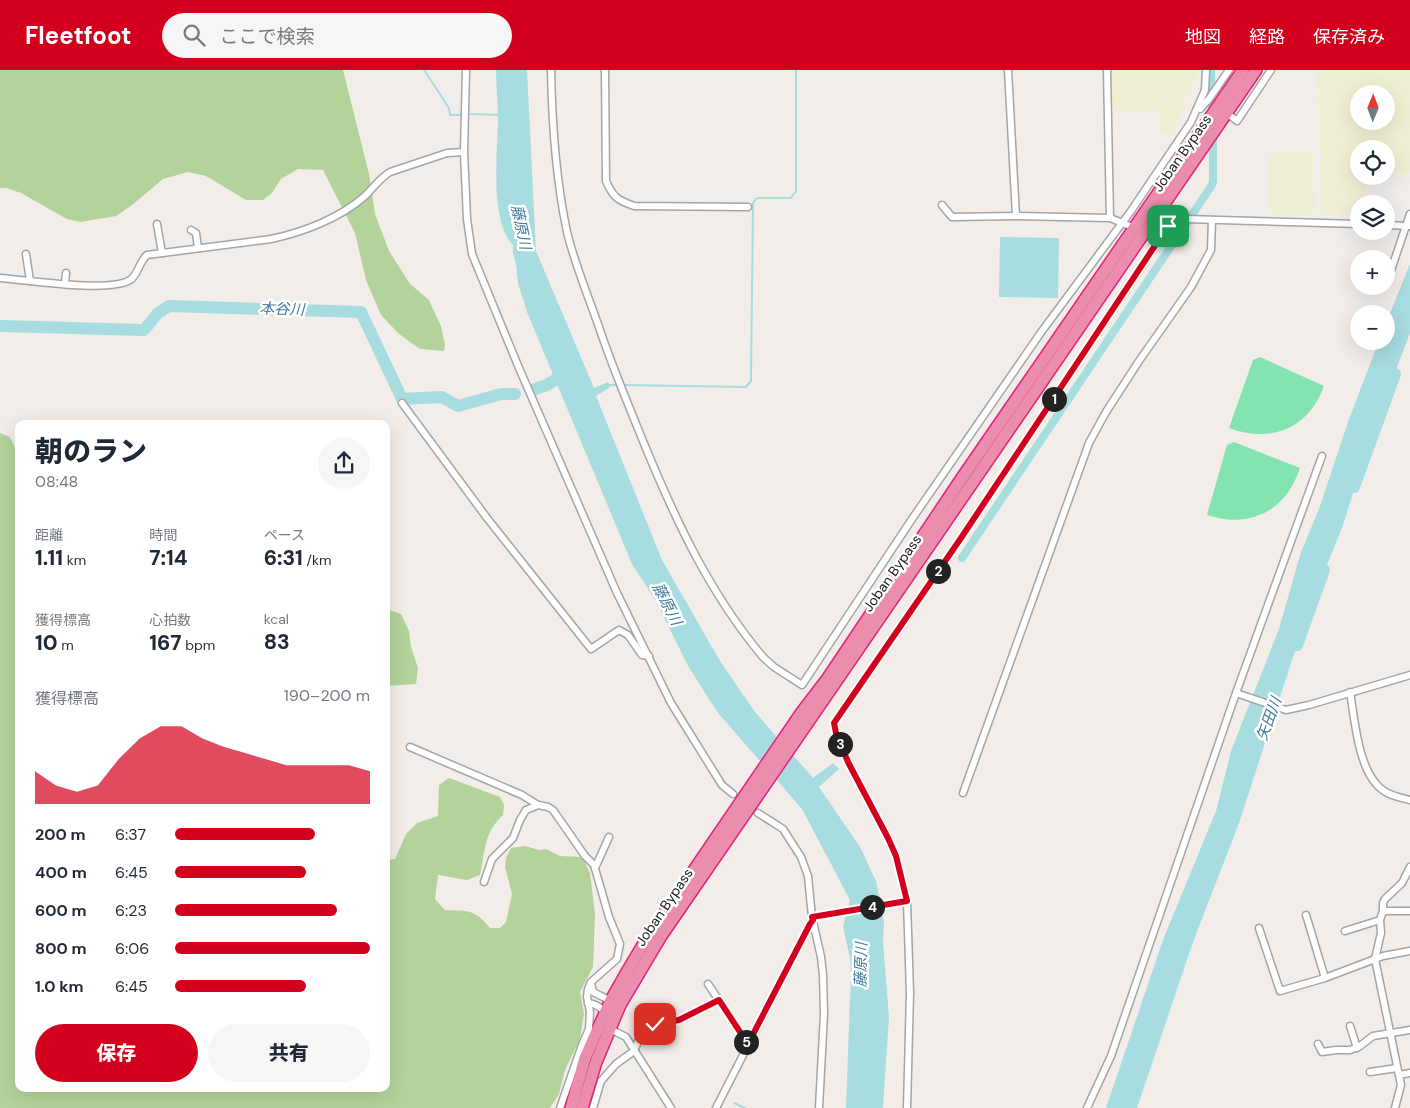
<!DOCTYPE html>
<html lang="ja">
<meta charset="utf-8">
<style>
body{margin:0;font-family:"DM Sans","Noto Sans JP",sans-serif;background:#f6f6f7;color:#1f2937;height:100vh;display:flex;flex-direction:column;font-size:19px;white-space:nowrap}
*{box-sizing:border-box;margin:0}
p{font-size:16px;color:#747a83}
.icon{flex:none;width:28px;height:28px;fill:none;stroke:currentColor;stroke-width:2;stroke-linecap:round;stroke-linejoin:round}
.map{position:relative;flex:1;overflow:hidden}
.sheet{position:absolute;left:15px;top:350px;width:375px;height:672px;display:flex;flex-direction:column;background:#fff;border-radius:10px;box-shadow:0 5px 20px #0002}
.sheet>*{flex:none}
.needle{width:32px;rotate:1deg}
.controls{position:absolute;left:1350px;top:15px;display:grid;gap:10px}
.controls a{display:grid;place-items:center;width:45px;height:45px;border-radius:50%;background:#fff;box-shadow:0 5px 20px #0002;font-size:25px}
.pin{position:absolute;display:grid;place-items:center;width:42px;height:42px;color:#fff;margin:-21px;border-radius:10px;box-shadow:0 2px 8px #0006}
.km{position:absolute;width:25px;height:25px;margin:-12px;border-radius:50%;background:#222;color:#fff;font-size:14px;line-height:25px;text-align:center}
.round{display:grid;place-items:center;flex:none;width:52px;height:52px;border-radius:26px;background:#f6f6f7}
.overview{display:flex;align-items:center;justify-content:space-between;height:85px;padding:0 20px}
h1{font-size:28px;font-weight:800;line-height:38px}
.metrics{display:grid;grid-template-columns:repeat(3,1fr);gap:8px;height:85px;padding:5px 20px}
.metrics div{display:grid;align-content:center}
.metrics b{font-size:21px;font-weight:800}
.metrics small{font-size:14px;font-weight:400}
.metrics p{font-size:14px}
.chart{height:140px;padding:10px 20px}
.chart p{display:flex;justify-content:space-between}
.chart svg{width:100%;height:90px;margin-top:5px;fill:#d3001d;opacity:.7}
.primary-button{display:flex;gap:10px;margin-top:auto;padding:10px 20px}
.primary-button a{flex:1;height:58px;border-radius:30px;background:#d3001d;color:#fff;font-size:20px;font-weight:800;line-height:58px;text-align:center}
.primary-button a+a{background:#f6f6f7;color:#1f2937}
ul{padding:0 20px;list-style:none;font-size:16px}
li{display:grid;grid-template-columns:80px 60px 1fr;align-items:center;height:38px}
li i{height:12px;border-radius:6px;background:#d3001d}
header{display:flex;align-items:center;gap:30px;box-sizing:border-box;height:70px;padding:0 25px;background:#d3001d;color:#fff}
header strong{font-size:24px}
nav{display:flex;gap:28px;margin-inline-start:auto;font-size:18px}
.search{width:350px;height:45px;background:#f6f6f7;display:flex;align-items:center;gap:12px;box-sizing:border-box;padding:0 18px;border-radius:28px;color:#747a83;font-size:19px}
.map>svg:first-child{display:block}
</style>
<header>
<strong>Fleetfoot</strong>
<div class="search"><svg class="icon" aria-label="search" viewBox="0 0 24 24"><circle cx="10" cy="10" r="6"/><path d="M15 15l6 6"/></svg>ここで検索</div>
<nav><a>地図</a><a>経路</a><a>保存済み</a></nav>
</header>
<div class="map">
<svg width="1410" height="1038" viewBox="0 0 1410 1038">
<rect width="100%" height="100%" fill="#f2ede8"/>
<g fill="#f1efd3" fill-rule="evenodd">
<polygon points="1110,0 1195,0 1195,9 1172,62 1160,62 1159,40 1110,40"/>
<path d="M 1317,0 L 1410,0 L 1410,103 L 1386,104 L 1386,79 L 1359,79 L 1359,106 L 1365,106 L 1366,134 L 1359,134 L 1359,144 L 1321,144 ZM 1359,24 L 1386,24 L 1386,51 L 1359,51 Z"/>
<polygon points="1313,82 1315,144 1269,144 1269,83"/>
</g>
<g fill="#b3d39b">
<polygon points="0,0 343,0 369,104 375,144 389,181 410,214 429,230 441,256 445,275 444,281 420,279 399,264 381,245 366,210 355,163 323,100 298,99 281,109 271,124 263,130 246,130 206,106 188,102 163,109 132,135 116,146 80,152 67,149 21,123 6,118 0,118"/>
<path d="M 0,363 L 10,367 L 19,386 L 19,1019 L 386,1019 L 386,790 L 395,789 L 406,764 L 417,753 L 438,746 L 439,715 L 449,708 L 500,727 L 504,735 L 503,745 C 484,762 485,782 480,805 L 467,810 L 438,805 L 435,829 L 445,840 C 469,841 474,839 490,858 L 500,858 L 506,852 L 512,824 L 505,797 L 506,788 L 511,778 L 525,776 L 539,780 L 546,779 L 560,786 L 582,787 L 590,803 L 595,844 L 593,897 L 580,922 L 584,944 L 580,969 L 565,1000 L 559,1024 L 550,1038 L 0,1038 Z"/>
<polygon points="386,539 401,544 409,561 411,577 418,598 416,614 386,616"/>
</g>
<g fill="#83e3b1">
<path d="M 1260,287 L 1324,316 C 1309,358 1271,374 1229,358 L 1253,290 Z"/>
<path d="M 1234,372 L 1300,398 C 1286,441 1250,459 1207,445 L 1227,375 Z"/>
</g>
<g fill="#a7dce1">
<path d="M 496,0 L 527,0 L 536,181 L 594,318 L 608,312 L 610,317 L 596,326 L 662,490 L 720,591 L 755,642 L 813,708 L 833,693 L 839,699 L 819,717 L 860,777 L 876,811 L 884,852 L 883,872 L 889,947 L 883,1038 L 846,1038 L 851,902 L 850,888 L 843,856 L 850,830 L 802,739 L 718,643 L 688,596 L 657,533 L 632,494 L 527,242 L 518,213 L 516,194 L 513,183 L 513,175 C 489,152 498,79 498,47 C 498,31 496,16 496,0 Z"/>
<polygon points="1000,167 1059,168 1058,228 999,227"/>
<polygon points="1410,194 1410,263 1371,366 1342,458 1308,541 1239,753 1193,872 1138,1035 1137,1038 1106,1038 1163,870 1216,741 1231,681 1279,559 1301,482 1319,439 1349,349 1379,271 1386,271 1386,253"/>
</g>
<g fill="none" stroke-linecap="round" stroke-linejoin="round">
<g stroke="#a7dce1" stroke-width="2">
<polyline points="424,0 449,38 450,45 463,45"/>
<polyline points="467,44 500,45"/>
<polyline points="607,315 617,315"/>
<polyline points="622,315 746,317 751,311 753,133 757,128 791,128 796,121 796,0"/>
<polyline points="734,1033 745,1038"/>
</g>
<g stroke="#a7dce1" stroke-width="8">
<polyline points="1211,0 1212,45"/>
<polyline points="962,488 1208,121 1213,113 1213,64"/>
</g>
<g stroke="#a7dce1" stroke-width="12">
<polyline points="0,256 144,260 158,243 169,236 361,242 402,329 442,327 458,336 501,324 515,324"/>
<polyline points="535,319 547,315 565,303"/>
<polyline points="1354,417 1395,304"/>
<polyline points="1297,575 1324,500"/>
</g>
<defs>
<g id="street">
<polyline points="466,0 464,82 467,149 472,184 519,298 617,523 671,633 722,715 733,724"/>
<path d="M 551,0 C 552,54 556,110 567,162 C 575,196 590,230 601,263 C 614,301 630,339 645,376 C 676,451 710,524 763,587 L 774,597 L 802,615 L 912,449 L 1042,261 L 1131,141 L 1191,52 L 1205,20 L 1206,0"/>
<path d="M 605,0 L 606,111 C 613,127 617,130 634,136 L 748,137"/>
<polyline points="1008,0 1016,146"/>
<polyline points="1107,0 1110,148"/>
<polyline points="1200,39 1209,29 1229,0"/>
<polyline points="1228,44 1237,51 1271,0"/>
<polyline points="942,135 952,147 1016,146 1110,148 1135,158"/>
<polyline points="1156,145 1169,152 1185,149 1359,154"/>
<polyline points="157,154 162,183"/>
<polyline points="1386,155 1410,156"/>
<polyline points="191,160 196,163 198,178"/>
<polyline points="26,184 30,211"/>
<path d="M 0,208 C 27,210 109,223 130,210 C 138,205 139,192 147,185 L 271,169 C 304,162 340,148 365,126 C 373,118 380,108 390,102 L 447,83 L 464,82"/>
<polyline points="1387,212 1410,144"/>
<polyline points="65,214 66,203"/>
<polyline points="402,333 487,448 591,579 619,560 628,565 642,585 649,586"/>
<path d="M 1350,622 C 1355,650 1358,704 1384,721 C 1391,726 1402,728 1410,730"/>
<polyline points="1236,623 1286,640 1309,635 1410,605"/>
<polyline points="410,677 522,725 538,735"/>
<polyline points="963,723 1089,373 1106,342 1139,291 1191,217 1211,180 1212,150"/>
<polyline points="758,743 783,759 801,787 808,806 812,847 821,887 823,905 824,944 819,1038"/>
<polyline points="595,798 609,767"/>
<polyline points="484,812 492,789 513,768 520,750 526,740 538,735 548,737 553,740 585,786 594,795 609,847 620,874 617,889 591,912 588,919 587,927 590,942 589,959 582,975 560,1038"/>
<polyline points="1383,841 1410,841"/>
<polyline points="1306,845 1325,908"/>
<polyline points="812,847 907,831"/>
<polyline points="1259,858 1280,921 1325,908 1383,886 1410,881"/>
<polyline points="1345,861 1380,850"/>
<polyline points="591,913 593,922 611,931"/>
<polyline points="708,914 748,974"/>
<path d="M 588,933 C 595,934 602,936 604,944"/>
<polyline points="1350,956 1357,978"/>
<polyline points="610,959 626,967 671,1038"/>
<polyline points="1318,974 1322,982 1336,980 1350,980 1360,976 1373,966 1410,960"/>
<polyline points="1370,1002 1397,998"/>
<polyline points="1399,1005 1410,1003"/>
<polyline points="593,1038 601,1011 616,994 634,981 643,960 646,957 679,950 719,930"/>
<polyline points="716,1038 810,854 813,850"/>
<polyline points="907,1038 910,923 907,831 896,786 888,768 848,692 836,663 834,653 961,468 1164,163 1169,152"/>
<polyline points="1087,1038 1111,986 1236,623 1322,386"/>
<polyline points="1395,1038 1401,1015 1375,889 1381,863 1380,850 1383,841 1383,833 1385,829 1402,813 1410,797"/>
</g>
<g id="highway">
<polyline points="571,1038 585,988 610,932 627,902 643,875 802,642 828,608 962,408 1243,0"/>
<polyline points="582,1038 596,992 620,935 661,866 1256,0"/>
</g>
</defs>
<use href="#street" stroke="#a5a5a5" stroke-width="9"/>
<use href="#highway" stroke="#e3227f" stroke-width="14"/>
<use href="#street" stroke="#fff" stroke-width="6"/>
<use href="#highway" stroke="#eb8dac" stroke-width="11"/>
</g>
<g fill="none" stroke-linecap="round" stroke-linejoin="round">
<defs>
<polyline id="route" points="655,954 679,950 719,930 748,974 810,854 813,850 812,847 907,831 896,786 888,768 848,692 836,663 834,653 961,468 1168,156"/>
</defs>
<use href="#route" stroke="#fff" stroke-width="10"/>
<use href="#route" stroke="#d3001d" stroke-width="6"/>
</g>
<g text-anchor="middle" stroke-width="5" stroke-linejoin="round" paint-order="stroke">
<g font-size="14" fill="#212121" stroke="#fff">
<text transform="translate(1182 83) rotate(-55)" y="5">Joban Bypass</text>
<text transform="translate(892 503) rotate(-55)" y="5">Joban Bypass</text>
<text transform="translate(664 837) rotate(-56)" y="5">Joban Bypass</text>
</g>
<g font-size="15" font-style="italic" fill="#407c9d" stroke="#fff">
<text transform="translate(521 157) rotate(78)" y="5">藤原川</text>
<text transform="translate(282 239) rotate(2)" y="5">本谷川</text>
<text transform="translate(667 534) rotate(63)" y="5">藤原川</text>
<text transform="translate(1269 649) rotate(-70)" y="5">矢田川</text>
<text transform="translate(861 895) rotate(-89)" y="5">藤原川</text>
</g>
</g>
</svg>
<div class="controls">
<a><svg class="needle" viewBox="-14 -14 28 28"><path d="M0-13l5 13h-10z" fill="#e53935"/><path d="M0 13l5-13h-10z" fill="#747a83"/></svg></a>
<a><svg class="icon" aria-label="locate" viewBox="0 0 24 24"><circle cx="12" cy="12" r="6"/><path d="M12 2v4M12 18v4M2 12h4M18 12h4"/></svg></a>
<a><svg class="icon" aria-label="layers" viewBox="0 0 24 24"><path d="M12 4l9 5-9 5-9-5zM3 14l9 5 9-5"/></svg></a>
<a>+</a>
<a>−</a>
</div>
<div class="pin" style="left:1168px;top:156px;background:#1e9e55"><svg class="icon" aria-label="arrive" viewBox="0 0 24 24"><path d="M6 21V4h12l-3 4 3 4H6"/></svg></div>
<div class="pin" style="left:655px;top:954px;background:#d93025"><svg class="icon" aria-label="check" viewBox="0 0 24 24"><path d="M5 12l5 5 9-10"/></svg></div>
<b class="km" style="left:1054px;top:329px">1</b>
<b class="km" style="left:938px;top:501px">2</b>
<b class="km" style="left:840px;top:674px">3</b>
<b class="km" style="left:872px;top:837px">4</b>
<b class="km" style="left:746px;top:972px">5</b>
<section class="sheet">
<div class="overview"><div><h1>朝のラン</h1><p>08:48</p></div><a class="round"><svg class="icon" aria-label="share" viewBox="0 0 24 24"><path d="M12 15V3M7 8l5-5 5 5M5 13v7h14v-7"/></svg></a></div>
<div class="metrics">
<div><p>距離</p><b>1.11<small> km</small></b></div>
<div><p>時間</p><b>7:14</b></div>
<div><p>ペース</p><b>6:31<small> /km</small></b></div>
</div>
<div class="metrics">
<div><p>獲得標高</p><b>10<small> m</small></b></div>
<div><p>心拍数</p><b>167<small> bpm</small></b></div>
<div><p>kcal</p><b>83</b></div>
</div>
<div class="chart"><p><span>獲得標高</span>190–200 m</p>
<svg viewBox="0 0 160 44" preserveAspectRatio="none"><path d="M0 44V28L10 35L20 38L30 35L40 22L50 12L60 6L70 6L80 12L90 16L100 19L110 22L120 25L130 25L140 25L150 25L160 28V44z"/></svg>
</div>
<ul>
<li><b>200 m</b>6:37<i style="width:72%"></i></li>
<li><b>400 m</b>6:45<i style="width:67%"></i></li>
<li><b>600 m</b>6:23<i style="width:83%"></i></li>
<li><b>800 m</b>6:06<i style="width:100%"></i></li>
<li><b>1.0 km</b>6:45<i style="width:67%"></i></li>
</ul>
<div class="primary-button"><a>保存</a><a>共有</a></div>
</section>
</div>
